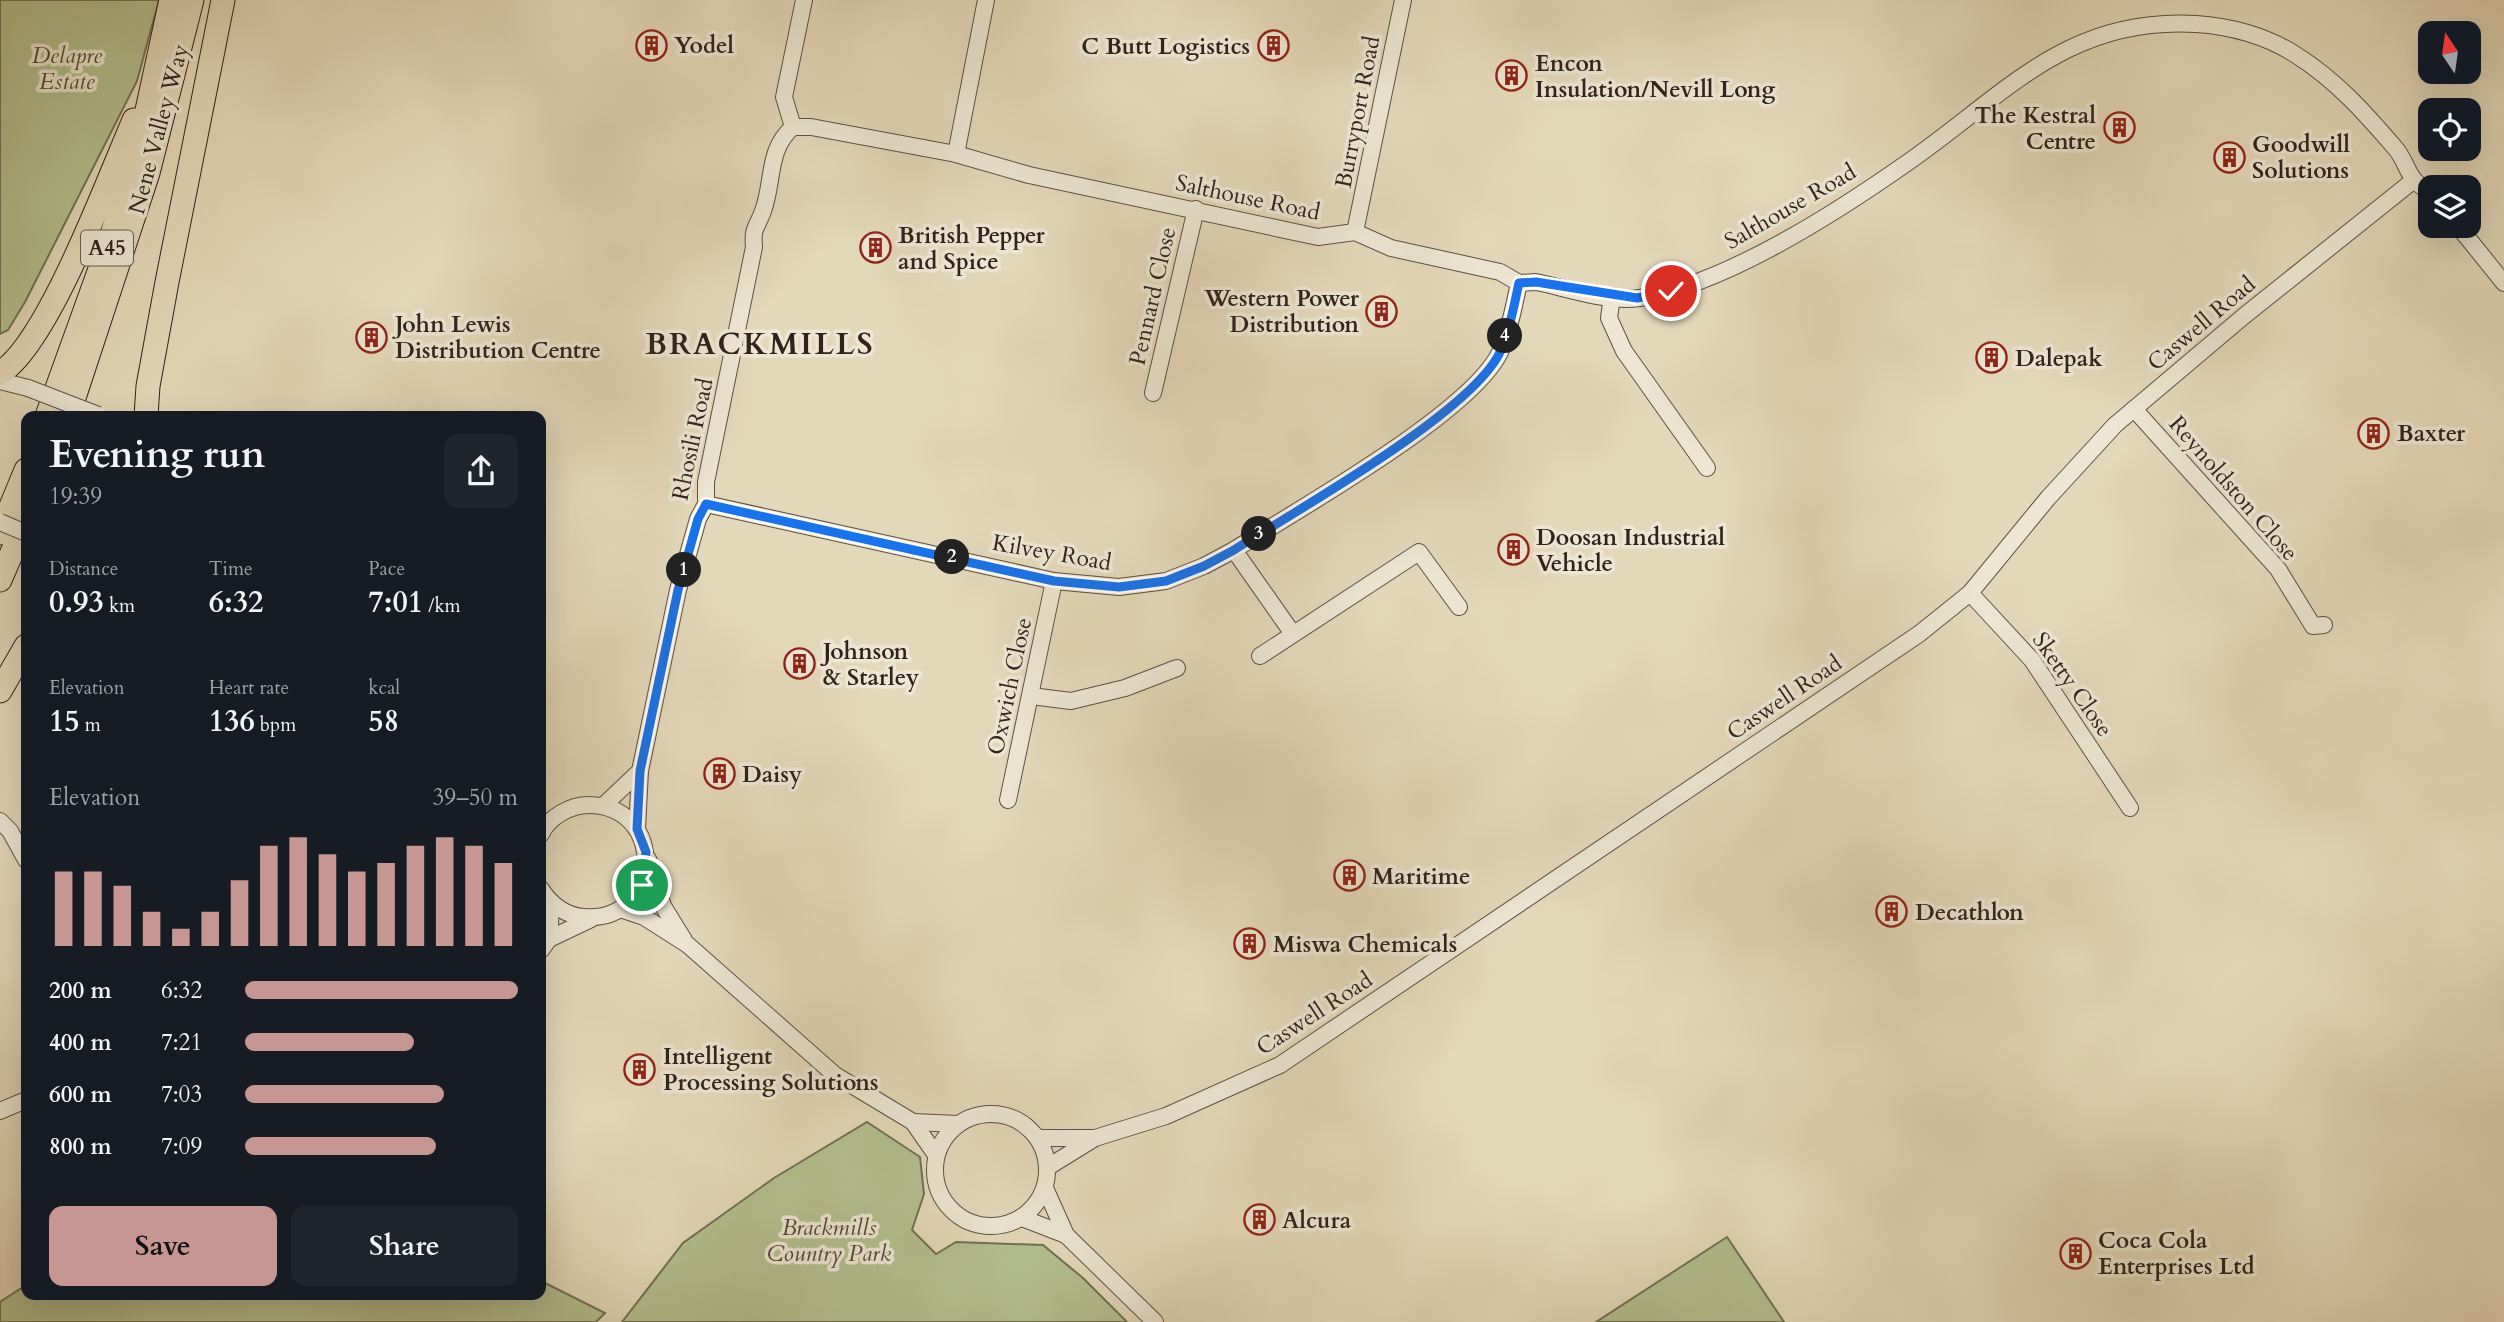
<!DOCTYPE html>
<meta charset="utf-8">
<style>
body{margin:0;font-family:Cardo,serif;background:#20242c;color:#f1f3f6;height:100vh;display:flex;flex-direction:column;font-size:26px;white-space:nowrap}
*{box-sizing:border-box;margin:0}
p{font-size:23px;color:#9ea1a6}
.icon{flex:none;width:38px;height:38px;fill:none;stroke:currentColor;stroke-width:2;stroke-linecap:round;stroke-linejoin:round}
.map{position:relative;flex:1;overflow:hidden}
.drawer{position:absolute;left:21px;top:411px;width:525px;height:889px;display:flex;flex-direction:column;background:#171b24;border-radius:14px;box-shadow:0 7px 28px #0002}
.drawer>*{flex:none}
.needle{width:46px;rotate:347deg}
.fabs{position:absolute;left:2418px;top:21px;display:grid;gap:14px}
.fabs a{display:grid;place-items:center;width:63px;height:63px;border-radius:14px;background:#171b24;box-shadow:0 7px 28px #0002;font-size:35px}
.pin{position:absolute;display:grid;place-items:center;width:60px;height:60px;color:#fff;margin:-30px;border:4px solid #fff;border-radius:50%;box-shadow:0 2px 7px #0007}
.km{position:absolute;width:35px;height:35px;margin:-18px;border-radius:50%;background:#222;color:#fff;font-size:19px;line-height:35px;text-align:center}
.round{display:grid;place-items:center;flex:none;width:74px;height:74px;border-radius:14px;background:#20242c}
.head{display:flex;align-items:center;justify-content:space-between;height:119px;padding:0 28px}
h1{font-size:38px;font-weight:800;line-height:52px}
.figures{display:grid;grid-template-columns:repeat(3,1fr);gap:10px;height:119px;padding:7px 28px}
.figures div{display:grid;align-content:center}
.figures b{font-size:30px;font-weight:800}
.figures small{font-size:19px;font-weight:400}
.figures p{font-size:19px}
.chart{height:196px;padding:14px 28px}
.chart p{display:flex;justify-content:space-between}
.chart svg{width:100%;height:126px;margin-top:7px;stroke:#c59692;stroke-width:6}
.action{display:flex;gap:14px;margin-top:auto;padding:14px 28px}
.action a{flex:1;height:80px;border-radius:14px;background:#c59692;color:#111;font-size:28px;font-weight:800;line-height:80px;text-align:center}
.action a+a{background:#20242c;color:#f1f3f6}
ul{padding:0 28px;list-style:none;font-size:23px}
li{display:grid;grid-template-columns:112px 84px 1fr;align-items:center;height:52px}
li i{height:18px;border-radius:9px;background:#c59692}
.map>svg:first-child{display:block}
</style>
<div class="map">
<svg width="2504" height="1322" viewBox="0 0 2504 1322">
<rect width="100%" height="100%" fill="#e4d8ba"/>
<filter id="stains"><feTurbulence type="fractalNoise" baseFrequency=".00286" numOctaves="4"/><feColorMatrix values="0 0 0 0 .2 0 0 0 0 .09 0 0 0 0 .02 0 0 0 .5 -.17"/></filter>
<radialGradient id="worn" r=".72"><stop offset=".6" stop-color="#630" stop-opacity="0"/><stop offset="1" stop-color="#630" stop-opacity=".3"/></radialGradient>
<g fill="#b4bf90" stroke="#727055" stroke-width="2">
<polygon points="0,0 159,0 137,81 25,302 8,330 0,334"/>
<polygon points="867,1122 920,1157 924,1194 912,1230 936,1254 956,1242 1043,1245 1083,1278 1127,1322 622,1322 683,1243 774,1178"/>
<polygon points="1727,1237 1784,1322 1596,1322"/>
<polygon points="541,1281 605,1313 596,1322 0,1322 0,1302 26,1285 26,1295 541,1295"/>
</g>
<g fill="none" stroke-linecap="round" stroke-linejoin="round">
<defs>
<g id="minor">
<path d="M 793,127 L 811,127 L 956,154 L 1029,175 L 1318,237 L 1355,232 L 1391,248 L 1500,272 L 1519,283 L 1536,282 C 1567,288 1608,303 1640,298 C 1724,284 1834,214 1904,165 C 2002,98 2065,16 2196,24 C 2230,26 2267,36 2296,55 C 2336,80 2366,114 2396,149 C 2404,158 2407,172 2415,181 C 2420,186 2426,189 2431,194"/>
<polyline points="956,154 986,0"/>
<polyline points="2458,226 2504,283"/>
<polyline points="1355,232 1403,0"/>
<polyline points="1612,296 1609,318 1624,351 1707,468"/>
<polyline points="0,381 28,388"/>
<polyline points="1153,393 1196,209"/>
<polyline points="2134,409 2278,569 2313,626 2324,625"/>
<path d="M 706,504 L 1054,581 L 1119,587 L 1166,581 L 1204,566 L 1234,550 C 1295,511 1475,411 1501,350 C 1510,330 1514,305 1519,283"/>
<polyline points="1234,550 1293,634"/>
<polyline points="1970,593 2032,660 2130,808"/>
<polyline points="1260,656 1419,552 1459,607"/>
<polyline points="1031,696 1071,701 1125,688 1177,668"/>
<polyline points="1008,800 1054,581"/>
<polyline points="603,806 640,771"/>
<polyline points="0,821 10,831 26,860"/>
<path d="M 637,829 L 640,771 L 678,590 L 698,519 L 706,504 L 706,482 L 754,247 C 752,227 757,228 763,211 C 774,181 767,149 793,127 L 784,97 L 804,0"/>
<path d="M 541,834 C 549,817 570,805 589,805 C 668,806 662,923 584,917 C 566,916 550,904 541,889"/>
<polyline points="648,859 663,906 684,940"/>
<polyline points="620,909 644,917 688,945 835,1075 913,1122 936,1155"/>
<polyline points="542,943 550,925 551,902"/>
<polyline points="541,950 549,939 591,919"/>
<polyline points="0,1111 26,1100"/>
<circle cx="991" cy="1170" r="56"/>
<polyline points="913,1122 958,1124"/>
<polyline points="1038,1138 1093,1138"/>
<polyline points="1048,1167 1095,1138 1166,1116 1280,1065 1919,634 1970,593 2048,498 2115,425 2244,316 2414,180"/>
<polyline points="1045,1188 1066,1235 1155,1322"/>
<polyline points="1022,1218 1066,1235"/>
</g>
<g id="highway">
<path d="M 0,373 C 48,344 109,177 134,120"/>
<polyline points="47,416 109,244 139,147 171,0"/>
<polyline points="68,416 148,173 192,0"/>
<polyline points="146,416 148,386 167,282 223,0"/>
<polyline points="0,533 26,470"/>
<polyline points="0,580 26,520"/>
<polyline points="0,691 26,646"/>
</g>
</defs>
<use href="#minor" stroke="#5e5042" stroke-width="18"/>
<use href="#highway" stroke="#31221a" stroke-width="25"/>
<use href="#minor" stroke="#ede6d2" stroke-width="16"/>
<use href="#highway" stroke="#e4d8ba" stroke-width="23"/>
<defs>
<g id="minor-bridge">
<polyline points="28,388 98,415"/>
<polyline points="0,522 26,533"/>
</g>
</defs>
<use href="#minor-bridge" stroke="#5e5042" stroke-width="18" stroke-linecap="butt"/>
<use href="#minor-bridge" stroke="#ede6d2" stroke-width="16"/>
</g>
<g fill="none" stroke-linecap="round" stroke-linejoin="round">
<defs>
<path id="route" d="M 642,885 L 646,852 L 637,829 L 640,771 L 678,590 L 698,519 L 706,504 L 1054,581 L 1119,587 L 1166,581 L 1204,566 L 1234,550 C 1295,511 1475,411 1501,350 C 1510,330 1514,305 1519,283 L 1536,282 L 1637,298 L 1671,291"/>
</defs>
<use href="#route" stroke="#fff" stroke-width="14"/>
<use href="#route" stroke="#1a73e8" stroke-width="9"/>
</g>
<defs>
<symbol id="building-ring" viewBox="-11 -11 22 22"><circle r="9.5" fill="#ede6d2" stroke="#8f2418" stroke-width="1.5"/><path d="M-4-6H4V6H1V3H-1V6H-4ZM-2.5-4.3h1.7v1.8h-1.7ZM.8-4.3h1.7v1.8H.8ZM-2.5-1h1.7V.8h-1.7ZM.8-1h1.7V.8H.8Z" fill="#8f2418"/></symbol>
</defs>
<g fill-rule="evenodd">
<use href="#building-ring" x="634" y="28" width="35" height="35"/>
<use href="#building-ring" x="1256" y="28" width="35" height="35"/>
<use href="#building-ring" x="1494" y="58" width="35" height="35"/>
<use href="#building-ring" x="2102" y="110" width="35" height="35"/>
<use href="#building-ring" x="2212" y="140" width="35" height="35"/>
<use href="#building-ring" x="858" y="230" width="35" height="35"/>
<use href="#building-ring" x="1364" y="294" width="35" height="35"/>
<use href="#building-ring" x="354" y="320" width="35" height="35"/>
<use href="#building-ring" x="1974" y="340" width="35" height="35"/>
<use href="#building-ring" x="2356" y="416" width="35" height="35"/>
<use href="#building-ring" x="1496" y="532" width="35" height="35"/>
<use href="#building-ring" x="782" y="646" width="35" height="35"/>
<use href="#building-ring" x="702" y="756" width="35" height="35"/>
<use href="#building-ring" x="1332" y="858" width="35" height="35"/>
<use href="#building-ring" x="1874" y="894" width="35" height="35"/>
<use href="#building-ring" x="1232" y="926" width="35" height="35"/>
<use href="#building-ring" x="622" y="1052" width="35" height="35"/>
<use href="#building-ring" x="1242" y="1202" width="35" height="35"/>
<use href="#building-ring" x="2058" y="1236" width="35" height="35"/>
</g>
<g text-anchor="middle" stroke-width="7" stroke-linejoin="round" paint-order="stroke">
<rect fill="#ede6d2" stroke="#695d51" stroke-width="2" x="81" y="230.5" width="52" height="35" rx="5"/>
<g font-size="21" font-weight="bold" fill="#31221a">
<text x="107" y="255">A45</text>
</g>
<g font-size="23" font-weight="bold" fill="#31221a" stroke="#ede6d2" text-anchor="start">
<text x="674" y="53">Yodel</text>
<text x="1250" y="54" text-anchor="end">C Butt Logistics</text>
<text x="1535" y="71">Encon<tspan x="1535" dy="26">Insulation/Nevill Long</tspan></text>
<text x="2096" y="123" text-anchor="end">The Kestral<tspan x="2096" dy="26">Centre</tspan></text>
<text x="2252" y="152">Goodwill<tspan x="2252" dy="26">Solutions</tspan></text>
<text x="898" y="243">British Pepper<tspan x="898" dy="26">and Spice</tspan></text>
<text x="1359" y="306" text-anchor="end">Western Power<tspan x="1359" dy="26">Distribution</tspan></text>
<text x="395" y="332">John Lewis<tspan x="395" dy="26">Distribution Centre</tspan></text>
<text x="2015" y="366">Dalepak</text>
<text x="2397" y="441">Baxter</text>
<text x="1536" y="545">Doosan Industrial<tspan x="1536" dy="26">Vehicle</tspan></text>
<text x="823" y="659">Johnson<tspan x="823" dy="26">&amp; Starley</tspan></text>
<text x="742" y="782">Daisy</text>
<text x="1372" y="884">Maritime</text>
<text x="1915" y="920">Decathlon</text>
<text x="1273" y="952">Miswa Chemicals</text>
<text x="663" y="1064">Intelligent<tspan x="663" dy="26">Processing Solutions</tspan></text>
<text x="1282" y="1228">Alcura</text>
<text x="2098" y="1248">Coca Cola<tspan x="2098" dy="26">Enterprises Ltd</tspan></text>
</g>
<g font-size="23" font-style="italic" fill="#524938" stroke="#ede6d2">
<text x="67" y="63">Delapre<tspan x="67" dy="26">Estate</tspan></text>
<text x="829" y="1235">Brackmills<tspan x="829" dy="26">Country Park</tspan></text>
</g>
<g font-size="23" fill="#31221a" stroke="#ede6d2">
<text transform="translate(1357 112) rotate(-79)" y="8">Burryport Road</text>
<text transform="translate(158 129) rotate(-75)" y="8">Nene Valley Way</text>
<text transform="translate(1248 197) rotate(12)" y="8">Salthouse Road</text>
<text transform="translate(1790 206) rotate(-30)" y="8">Salthouse Road</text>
<text transform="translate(1152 296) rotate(-77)" y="8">Pennard Close</text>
<text transform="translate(2201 323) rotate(-40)" y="8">Caswell Road</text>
<text transform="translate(692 439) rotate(-78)" y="8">Rhosili Road</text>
<text transform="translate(2234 488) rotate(49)" y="8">Reynoldston Close</text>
<text transform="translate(1052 552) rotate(10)" y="8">Kilvey Road</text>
<text transform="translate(2073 684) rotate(55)" y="8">Sketty Close</text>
<text transform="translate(1009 686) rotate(-78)" y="8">Oxwich Close</text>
<text transform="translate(1784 697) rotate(-34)" y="8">Caswell Road</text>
<text transform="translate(1314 1013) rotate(-33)" y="8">Caswell Road</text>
</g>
<g font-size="30" font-weight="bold" letter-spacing="2" fill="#31221a" stroke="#ede6d2">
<text x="760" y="354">BRACKMILLS</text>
</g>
</g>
<rect width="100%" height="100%" filter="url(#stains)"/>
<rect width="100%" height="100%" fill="url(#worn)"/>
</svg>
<div class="fabs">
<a><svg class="needle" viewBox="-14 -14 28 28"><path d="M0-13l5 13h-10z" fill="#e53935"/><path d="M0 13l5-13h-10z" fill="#9ea1a6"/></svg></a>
<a><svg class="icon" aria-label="locate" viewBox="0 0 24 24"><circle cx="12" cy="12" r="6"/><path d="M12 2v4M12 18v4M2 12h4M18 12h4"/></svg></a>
<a><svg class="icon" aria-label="layers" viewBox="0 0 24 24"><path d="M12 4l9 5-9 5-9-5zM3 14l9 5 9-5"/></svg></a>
</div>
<div class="pin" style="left:642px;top:885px;background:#1e9e55"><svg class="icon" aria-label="arrive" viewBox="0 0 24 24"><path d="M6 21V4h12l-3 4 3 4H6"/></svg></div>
<div class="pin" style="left:1671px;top:291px;background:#d93025"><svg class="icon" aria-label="check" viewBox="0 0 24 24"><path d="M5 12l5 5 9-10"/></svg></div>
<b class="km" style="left:684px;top:570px">1</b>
<b class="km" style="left:952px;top:557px">2</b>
<b class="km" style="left:1259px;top:534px">3</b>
<b class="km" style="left:1505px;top:336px">4</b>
<section class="drawer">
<div class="head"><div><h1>Evening run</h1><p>19:39</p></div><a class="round"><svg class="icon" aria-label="share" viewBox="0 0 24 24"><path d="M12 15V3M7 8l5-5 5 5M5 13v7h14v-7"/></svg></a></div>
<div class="figures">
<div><p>Distance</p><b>0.93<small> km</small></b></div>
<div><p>Time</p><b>6:32</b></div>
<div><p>Pace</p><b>7:01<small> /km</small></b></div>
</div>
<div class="figures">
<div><p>Elevation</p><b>15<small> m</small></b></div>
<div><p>Heart rate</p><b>136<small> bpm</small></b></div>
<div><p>kcal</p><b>58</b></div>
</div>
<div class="chart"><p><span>Elevation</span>39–50 m</p>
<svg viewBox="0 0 160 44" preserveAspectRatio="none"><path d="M5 44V18M15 44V18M25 44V23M35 44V32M45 44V38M55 44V32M65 44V21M75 44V9M85 44V6M95 44V12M105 44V18M115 44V15M125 44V9M135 44V6M145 44V9M155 44V15"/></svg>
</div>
<ul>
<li><b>200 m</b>6:32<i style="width:100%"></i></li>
<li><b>400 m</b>7:21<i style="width:62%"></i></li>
<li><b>600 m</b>7:03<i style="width:73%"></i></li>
<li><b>800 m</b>7:09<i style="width:70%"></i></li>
</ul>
<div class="action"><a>Save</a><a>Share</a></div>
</section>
</div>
